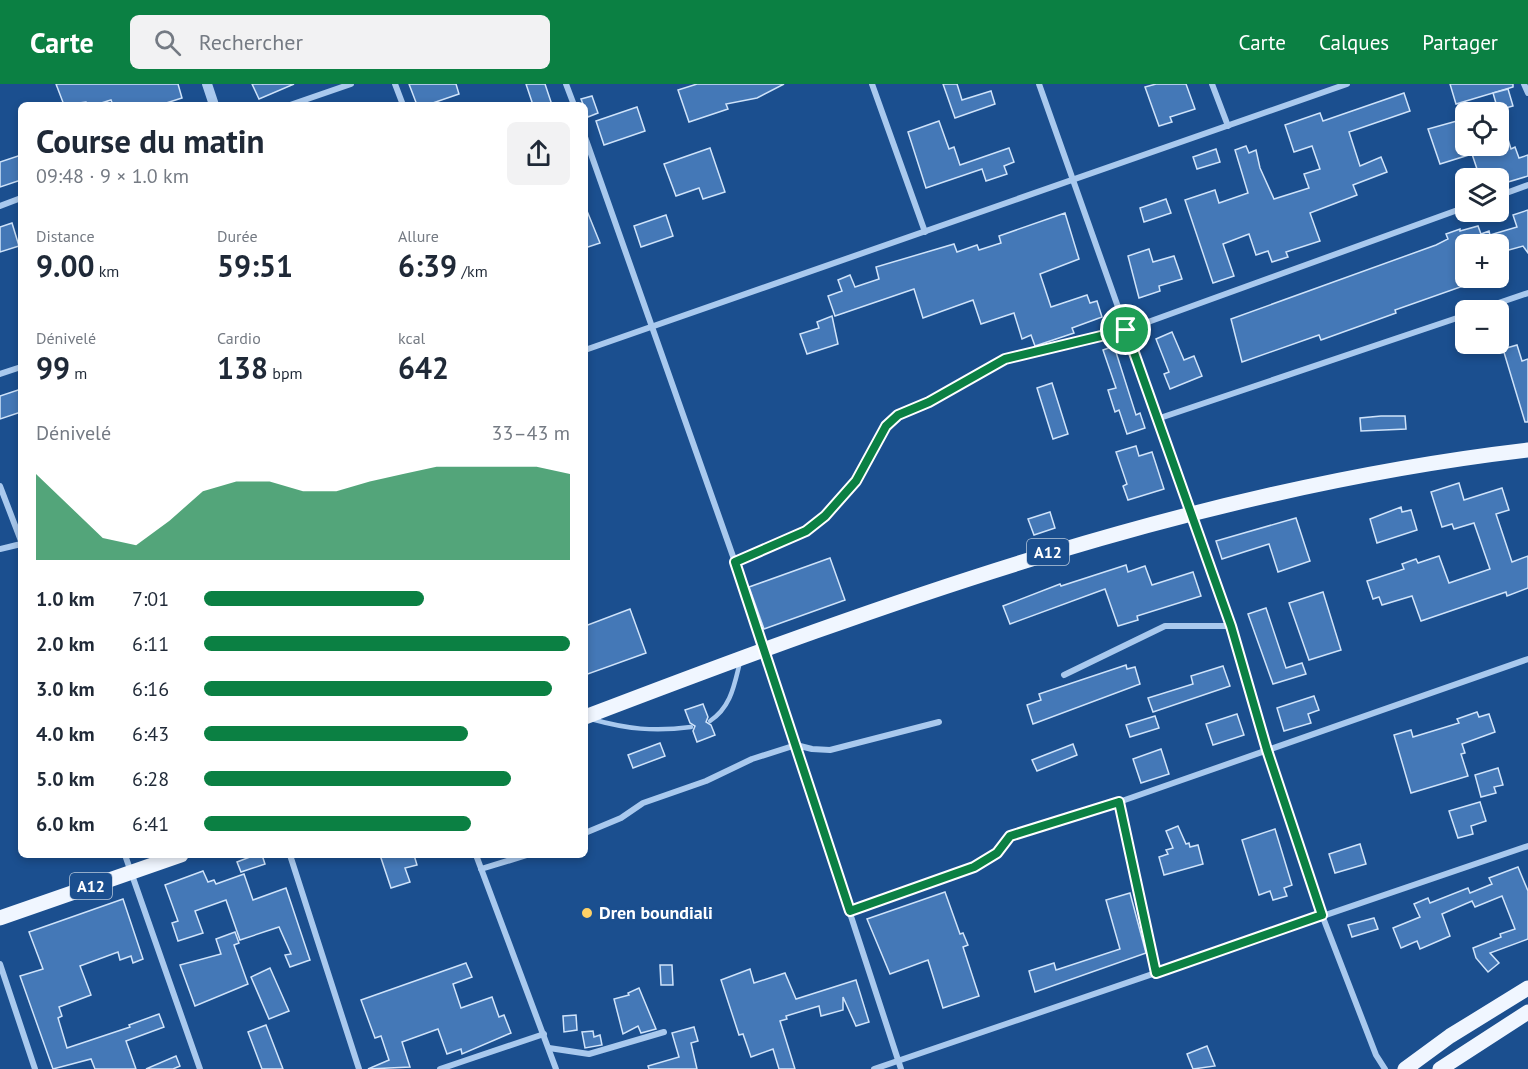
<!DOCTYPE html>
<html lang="fr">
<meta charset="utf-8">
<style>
body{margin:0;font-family:"PT Sans",sans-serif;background:#f2f2f3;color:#1f2937;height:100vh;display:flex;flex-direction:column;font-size:22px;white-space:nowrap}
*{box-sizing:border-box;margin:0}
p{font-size:20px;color:#747a83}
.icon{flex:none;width:33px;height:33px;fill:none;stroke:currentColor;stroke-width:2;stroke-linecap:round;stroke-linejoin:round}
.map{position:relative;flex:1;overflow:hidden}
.drawer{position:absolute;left:18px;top:18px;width:570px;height:756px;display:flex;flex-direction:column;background:#fff;border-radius:9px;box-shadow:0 3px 9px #0003}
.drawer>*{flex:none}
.tools{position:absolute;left:1455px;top:18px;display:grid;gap:12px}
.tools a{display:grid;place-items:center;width:54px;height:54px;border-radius:9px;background:#fff;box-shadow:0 3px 9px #0003;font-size:30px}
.pin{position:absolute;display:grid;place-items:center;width:51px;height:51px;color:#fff;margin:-26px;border:3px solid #fff;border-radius:50%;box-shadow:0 2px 6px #0007}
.round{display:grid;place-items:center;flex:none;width:63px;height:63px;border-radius:9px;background:#f2f2f3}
.overview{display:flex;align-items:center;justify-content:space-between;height:102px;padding:0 18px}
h1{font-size:33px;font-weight:800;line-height:45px}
.stats{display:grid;grid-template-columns:repeat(3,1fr);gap:9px;height:102px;padding:6px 18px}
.stats div{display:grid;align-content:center}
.stats b{font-size:30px;font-weight:800}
.stats small{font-size:16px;font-weight:400}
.stats p{font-size:16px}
.chart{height:168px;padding:12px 18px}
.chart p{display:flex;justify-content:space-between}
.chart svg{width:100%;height:108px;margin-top:6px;fill:#0b8043;opacity:.7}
ul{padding:0 18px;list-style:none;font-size:20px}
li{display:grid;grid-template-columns:96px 72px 1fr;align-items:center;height:45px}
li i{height:15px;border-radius:8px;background:#0b8043}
header{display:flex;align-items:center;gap:36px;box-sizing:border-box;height:84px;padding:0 30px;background:#0b8043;color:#fff}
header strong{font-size:28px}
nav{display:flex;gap:33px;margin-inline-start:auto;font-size:21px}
.search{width:420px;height:54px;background:#f2f2f3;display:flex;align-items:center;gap:15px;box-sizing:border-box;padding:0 21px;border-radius:9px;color:#747a83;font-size:22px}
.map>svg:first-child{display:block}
</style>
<header>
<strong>Carte</strong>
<div class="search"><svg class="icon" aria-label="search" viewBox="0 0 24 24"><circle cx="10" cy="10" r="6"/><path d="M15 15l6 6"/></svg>Rechercher</div>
<nav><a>Carte</a><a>Calques</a><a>Partager</a></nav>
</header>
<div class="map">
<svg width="1528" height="985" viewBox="0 0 1528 985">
<rect width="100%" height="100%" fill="#1b4f8f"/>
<g fill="#4478b7" stroke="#cfe3fa" stroke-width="1.5">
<polygon points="56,0 178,0 182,14 160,21 113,21 111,16 95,21 87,21 86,18 64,21"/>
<polygon points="252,0 294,0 259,15"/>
<polygon points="409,0 456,0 459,10 427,21 417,21"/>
<polygon points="526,0 545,0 552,21 533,21"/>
<polygon points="697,0 784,0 757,14 726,20 728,25 689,38 678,6"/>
<polygon points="943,0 957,0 962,16 991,7 995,20 955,34"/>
<polygon points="1156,0 1186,0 1195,25 1170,33 1172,38 1159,42 1145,3"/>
<polygon points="1450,0 1513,0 1513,3 1456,20"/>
<polygon points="1508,5 1513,22 1498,26 1493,9"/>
<polygon points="1404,9 1410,27 1349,48 1360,82 1381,73 1387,88 1353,101 1357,111 1310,129 1320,157 1286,168 1288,173 1272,178 1268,167 1256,171 1249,150 1223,160 1234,192 1213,199 1185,116 1215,106 1219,119 1248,109 1235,66 1246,62 1249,69 1256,66 1260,84 1274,115 1309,104 1304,90 1320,85 1312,62 1294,68 1285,41 1320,29 1323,37"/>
<polygon points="592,12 598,29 588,33 581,15"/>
<polygon points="637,23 645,47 604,61 596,37"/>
<polygon points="1498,33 1501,33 1511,65 1515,63 1519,74 1528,71 1528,92 1498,101 1498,94 1480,94 1472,70 1440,80 1428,45 1464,35 1466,62 1498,62"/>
<polygon points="939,37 949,65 954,63 960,81 1009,64 1014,78 1004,82 1007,90 986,97 982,85 926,104 908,48"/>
<polygon points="710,64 725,108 703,115 699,104 676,112 664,80"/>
<polygon points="1216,65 1220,78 1197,85 1193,73"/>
<polygon points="21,71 21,96 0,103 0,78"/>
<polygon points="1166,115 1171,129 1144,138 1140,124"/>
<polygon points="585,122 600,159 585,164"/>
<polygon points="1528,126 1528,169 1523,162 1498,169 1498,160 1466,160 1466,201 1395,226 1396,229 1321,256 1319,251 1242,278 1231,235 1436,161 1448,155 1446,150 1460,145 1460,147 1478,142 1481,150 1489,147 1490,151 1517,143 1513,131"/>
<polygon points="1065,129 1079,175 1040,190 1051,223 1087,211 1090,219 1097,217 1102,233 1072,244 1074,249 1035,262 1031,251 1022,255 1014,229 981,240 973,216 923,234 914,205 835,232 828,212 842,207 838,196 850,191 855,203 879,195 876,183 954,160 957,168 977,161 979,166 1001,159 999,152"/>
<polygon points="666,131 673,152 641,163 634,142"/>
<polygon points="12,139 19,162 0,168 0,143"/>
<polygon points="1149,165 1153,178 1174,172 1182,195 1159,202 1160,207 1139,214 1128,172"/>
<polygon points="832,232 838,260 807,270 800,250 819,244 817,238"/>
<polygon points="1172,248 1184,276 1194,272 1202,292 1170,305 1164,290 1169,288 1156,255"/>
<polygon points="1517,261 1522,277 1528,275 1528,338 1525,338 1503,265"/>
<polygon points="1114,262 1136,331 1140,329 1145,344 1127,350 1119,326 1115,328 1108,306 1116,304 1103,266"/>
<polygon points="1052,299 1068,350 1053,355 1037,304"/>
<polygon points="21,305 21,328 0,335 0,312"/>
<polygon points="1381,332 1405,332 1406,345 1361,347 1360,334"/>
<polygon points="1136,362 1139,372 1152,368 1164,405 1128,416 1123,402 1127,400 1116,368"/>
<polygon points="1459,399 1464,416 1502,404 1509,426 1496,430 1512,478 1528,472 1528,504 1507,512 1506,508 1421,537 1412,512 1382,521 1379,513 1373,515 1367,497 1404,485 1402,480 1416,475 1418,479 1439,472 1449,499 1490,485 1474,439 1454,445 1452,440 1442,443 1431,408"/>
<polygon points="1401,423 1402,428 1411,426 1417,446 1377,459 1370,435"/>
<polygon points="1050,428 1055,444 1034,451 1028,435"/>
<polygon points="1296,434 1310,477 1278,488 1269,460 1222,475 1216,457"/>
<polygon points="830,474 845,516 764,545 749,503"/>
<polygon points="1126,481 1128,488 1145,482 1152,501 1193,488 1201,512 1137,532 1138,536 1118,542 1105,505 1010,540 1003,522 1060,500 1061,502"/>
<polygon points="1323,508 1341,566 1309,576 1289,519"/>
<polygon points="1266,524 1286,584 1302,579 1306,590 1273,600 1248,530"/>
<polygon points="630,525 646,569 585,591 585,542"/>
<polygon points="1126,581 1127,585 1135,583 1140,600 1033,640 1027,621 1041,616 1039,610"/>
<polygon points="1223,582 1230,602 1153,628 1148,614 1193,600 1191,592"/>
<polygon points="1314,612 1319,626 1308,630 1311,639 1284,647 1277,624"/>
<polygon points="703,620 708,633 706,638 711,641 715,651 697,658 693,647 695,642 690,639 685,626"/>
<polygon points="1477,628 1479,633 1489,630 1495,648 1462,660 1465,669 1461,670 1468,692 1411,709 1394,651 1411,646 1413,653 1459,639 1457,635"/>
<polygon points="1237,630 1244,651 1213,661 1206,640"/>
<polygon points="1155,632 1159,644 1130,653 1126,641"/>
<polygon points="660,659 665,672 633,684 628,671"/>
<polygon points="1073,660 1077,671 1037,687 1032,676"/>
<polygon points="1161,665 1169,690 1141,699 1133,675"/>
<polygon points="1498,684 1503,701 1494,703 1496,709 1481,713 1475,691"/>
<polygon points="1480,718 1486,737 1471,742 1473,750 1458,754 1449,727"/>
<polygon points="1178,742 1186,760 1189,759 1190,763 1198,761 1203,780 1164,791 1159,773 1168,770 1166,766 1173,764 1166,747"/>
<polygon points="1275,745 1292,801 1284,804 1287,812 1273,816 1270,807 1259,811 1242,756"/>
<polygon points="1360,760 1366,780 1335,789 1329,770"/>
<polygon points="255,771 262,771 265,780 241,788 237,778"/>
<polygon points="380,771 414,771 417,781 405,784 410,798 391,804"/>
<polygon points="1518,783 1528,807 1528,855 1490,869 1499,879 1488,888 1476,874 1473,864 1501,853 1500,850 1515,845 1502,812 1475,823 1472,817 1442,830 1450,852 1420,865 1417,857 1401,864 1393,844 1420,833 1414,820 1428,814 1430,819 1468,804 1470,809 1492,800 1489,794"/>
<polygon points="203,787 208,798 214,796 216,800 244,790 253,816 286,804 310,876 290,883 285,871 291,870 279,843 240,856 226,816 195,827 203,849 178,857 172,839 178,837 165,801"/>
<polygon points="945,808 960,850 963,849 968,861 963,863 979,912 943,924 928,876 890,890 867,835"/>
<polygon points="1130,809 1146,869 1035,908 1029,887 1054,879 1056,886 1120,865 1106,816"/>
<polygon points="123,815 143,875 133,879 131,872 120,876 118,868 80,882 91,911 59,923 62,932 58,934 67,964 130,943 129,941 159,930 164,943 126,957 136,985 95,985 91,975 53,985 20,892 43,885 29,848"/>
<polygon points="1374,834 1378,845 1352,853 1348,841"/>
<polygon points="235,848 239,859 234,861 248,900 195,922 180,881 221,870 216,855"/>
<polygon points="466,879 472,893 453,900 461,924 492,913 499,933 504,931 511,949 462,970 461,965 447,970 438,945 402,958 410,983 368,985 389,976 381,952 375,954 361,916"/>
<polygon points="660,881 672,881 673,901 661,901"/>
<polygon points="270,884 289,927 269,935 251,893"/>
<polygon points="750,885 754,899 785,889 796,915 856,896 869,938 856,942 843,913 843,926 821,932 819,922 786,932 787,935 780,937 795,985 779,985 773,965 751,973 743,950 739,951 721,896"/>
<polygon points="639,904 656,945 641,949 638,942 623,950 614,915 629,911 628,909"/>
<polygon points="576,931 577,946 564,948 563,932"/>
<polygon points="266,941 283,985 262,985 248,948"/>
<polygon points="694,943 698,957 691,959 697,985 649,985 648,982 679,973 672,949"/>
<polygon points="593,947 594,953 600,951 602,961 585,964 582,948"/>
<polygon points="1207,962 1215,982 1193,985 1187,970"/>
<polygon points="176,972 180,982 173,985 146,985"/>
</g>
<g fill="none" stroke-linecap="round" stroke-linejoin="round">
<g stroke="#a9c9ee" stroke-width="4.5">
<path d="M 591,635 C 627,645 654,648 691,643"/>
<path d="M 710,637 C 731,623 734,602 740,578"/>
</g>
<g stroke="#a9c9ee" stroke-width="6">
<polyline points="395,0 403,21"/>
<polyline points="566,0 574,21"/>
<polyline points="872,0 925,148"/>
<polyline points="1039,0 1231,542 1267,666 1322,831 1376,971 1385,985"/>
<polyline points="1212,0 1228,42"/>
<polyline points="1524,0 1528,9"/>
<polyline points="290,21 351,0"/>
<polyline points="585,53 735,478 901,985"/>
<polyline points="1498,112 1528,101"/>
<polyline points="0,122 21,114"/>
<polyline points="1478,226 1528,209"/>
<polyline points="585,266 1347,0"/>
<polyline points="0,290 21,283"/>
<polyline points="1157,335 1466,231"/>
<polyline points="0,402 21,457"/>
<polyline points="0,465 21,460"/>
<polyline points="735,478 806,447 825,432 856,397 886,342 898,331 929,318 1005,275 1126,246 1466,123"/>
<polyline points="1064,591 1165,542 1231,542"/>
<polyline points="1119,718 1156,889"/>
<polyline points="585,749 621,734 643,719 706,697 752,675 796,661 812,665 830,666 939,638"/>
<polyline points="125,771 200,985"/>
<polyline points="290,771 359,985"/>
<polyline points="476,771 556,985"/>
<polyline points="481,785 527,771"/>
<polyline points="850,827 974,783 997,769 1010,752 1119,718 1528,575"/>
<polyline points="0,880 35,985"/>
<polyline points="549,964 589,970 664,948"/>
<polyline points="440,985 544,950"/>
<polyline points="874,985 1528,762"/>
</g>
<polyline stroke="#a9c9ee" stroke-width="10" points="207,0 214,21"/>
<g stroke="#f0f6ff" stroke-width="15">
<path d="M 585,633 C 891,516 1201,404 1528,366"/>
<polyline points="0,834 181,771"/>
<polyline points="1405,985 1450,952 1528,904"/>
<polyline points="1440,985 1528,928"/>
</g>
</g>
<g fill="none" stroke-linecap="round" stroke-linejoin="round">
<defs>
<polygon id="route" points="1126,246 1231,542 1267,666 1322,831 1156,889 1119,718 1010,752 997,769 974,783 850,827 735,478 806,447 825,432 856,397 886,342 898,331 929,318 1005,275"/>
</defs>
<use href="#route" stroke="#fff" stroke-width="12"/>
<use href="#route" stroke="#0b8043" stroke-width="8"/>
</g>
<circle fill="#ffd166" stroke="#1b4f8f" stroke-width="2" cx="587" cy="829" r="6"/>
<g text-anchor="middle" stroke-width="4.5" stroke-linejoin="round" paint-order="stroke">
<g fill="#1b4f8f" stroke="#bbcadd" stroke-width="1.5">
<rect x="1027" y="455" width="42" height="26" rx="4.5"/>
<rect x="70" y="789" width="42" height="26" rx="4.5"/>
</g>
<g font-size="16" font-weight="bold" fill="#fff">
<text x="1048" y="474">A12</text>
<text x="91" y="808">A12</text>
</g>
<g font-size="18" font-weight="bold" fill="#fff" stroke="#1b4f8f" text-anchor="start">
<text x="599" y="835">Dren boundiali</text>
</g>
</g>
</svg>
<div class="tools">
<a><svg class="icon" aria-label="locate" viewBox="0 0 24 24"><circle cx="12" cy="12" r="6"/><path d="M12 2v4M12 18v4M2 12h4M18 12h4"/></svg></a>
<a><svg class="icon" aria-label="layers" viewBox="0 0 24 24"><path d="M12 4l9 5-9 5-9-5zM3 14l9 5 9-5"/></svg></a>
<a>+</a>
<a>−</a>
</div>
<div class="pin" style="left:1126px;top:246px;background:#1e9e55"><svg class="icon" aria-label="arrive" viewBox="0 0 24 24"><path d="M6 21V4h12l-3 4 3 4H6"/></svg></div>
<section class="drawer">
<div class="overview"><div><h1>Course du matin</h1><p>09:48 · 9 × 1.0 km</p></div><a class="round"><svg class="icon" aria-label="share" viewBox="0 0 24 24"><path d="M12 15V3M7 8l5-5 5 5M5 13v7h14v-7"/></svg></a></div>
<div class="stats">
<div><p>Distance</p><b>9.00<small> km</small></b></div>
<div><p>Durée</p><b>59:51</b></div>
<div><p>Allure</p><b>6:39<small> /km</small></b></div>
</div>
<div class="stats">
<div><p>Dénivelé</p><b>99<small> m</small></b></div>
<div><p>Cardio</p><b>138<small> bpm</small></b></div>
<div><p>kcal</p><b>642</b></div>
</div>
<div class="chart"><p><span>Dénivelé</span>33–43 m</p>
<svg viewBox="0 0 160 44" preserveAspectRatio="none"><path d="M0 44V9L10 22L20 35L30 38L40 28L50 16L60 12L70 12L80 16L90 16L100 12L110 9L120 6L130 6L140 6L150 6L160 9V44z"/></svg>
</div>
<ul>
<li><b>1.0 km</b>7:01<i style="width:60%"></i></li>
<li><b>2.0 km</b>6:11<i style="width:100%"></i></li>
<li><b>3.0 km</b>6:16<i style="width:95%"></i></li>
<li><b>4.0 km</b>6:43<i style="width:72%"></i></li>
<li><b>5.0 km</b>6:28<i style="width:84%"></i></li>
<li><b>6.0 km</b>6:41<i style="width:73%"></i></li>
</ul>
</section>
</div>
